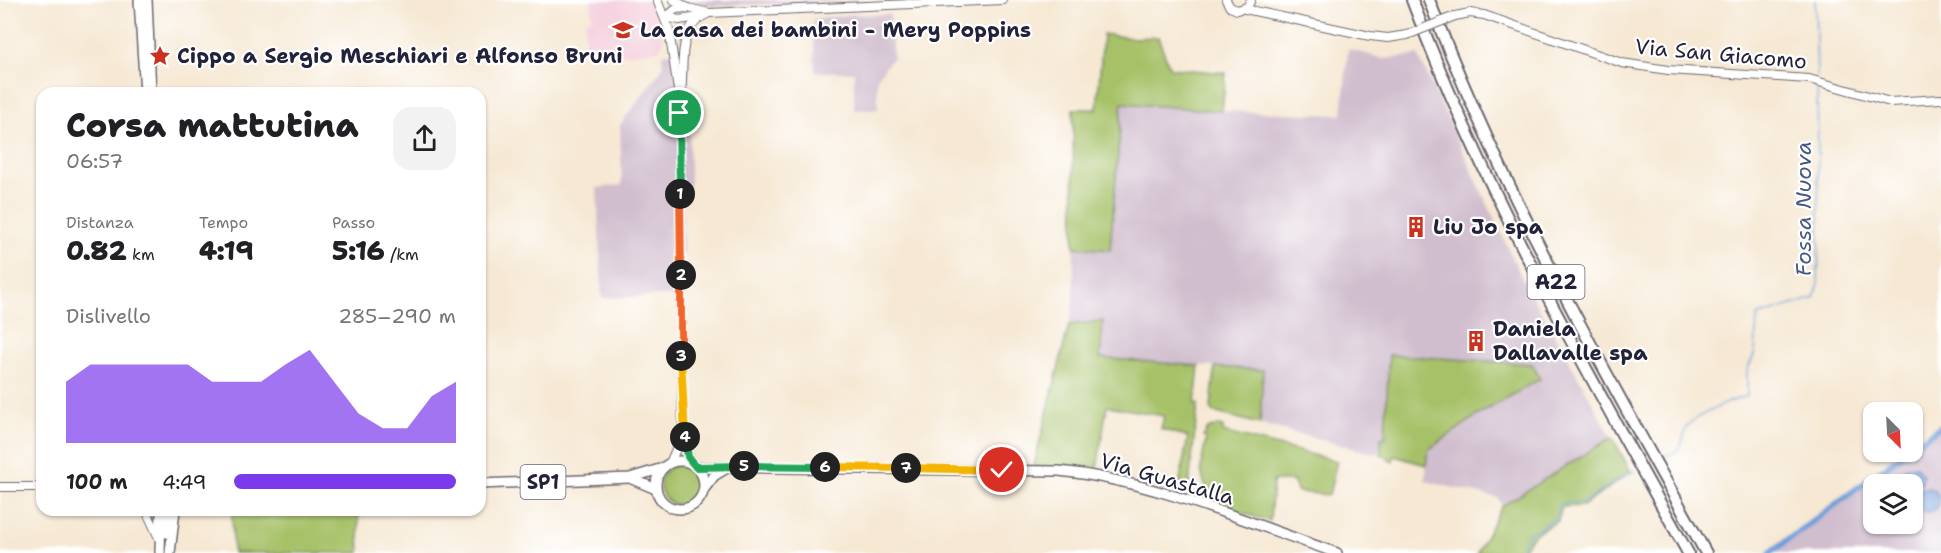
<!DOCTYPE html>
<html lang="it">
<meta charset="utf-8">
<style>
body{margin:0;font-family:"Shantell Sans",sans-serif;background:#f2f2f2;color:#202124;height:100vh;display:flex;flex-direction:column;font-size:22px;white-space:nowrap}
*{box-sizing:border-box;margin:0}
p{font-size:20px;color:#757577}
.icon{flex:none;width:33px;height:33px;fill:none;stroke:currentColor;stroke-width:2;stroke-linecap:round;stroke-linejoin:round}
.map{position:relative;flex:1;overflow:hidden}
.sheet{position:absolute;left:36px;top:87px;width:450px;height:429px;display:flex;flex-direction:column;background:#fff;border-radius:18px;box-shadow:0 2px 4px #0004}
.sheet>*{flex:none}
.needle{width:39px;rotate:156deg}
.buttons{position:absolute;left:1863px;top:402px;display:grid;gap:12px}
.buttons a{display:grid;place-items:center;width:60px;height:60px;border-radius:12px;background:#fff;box-shadow:0 2px 4px #0004;font-size:30px}
.pin{position:absolute;display:grid;place-items:center;width:51px;height:51px;color:#fff;margin:-26px;border:3px solid #fff;border-radius:50%;box-shadow:0 2px 6px #0007}
.km{position:absolute;width:30px;height:30px;margin:-15px;border-radius:50%;background:#222;color:#fff;font-size:16px;line-height:30px;text-align:center}
.round{display:grid;place-items:center;flex:none;width:63px;height:63px;border-radius:18px;background:#f2f2f2}
.overview{display:flex;align-items:center;justify-content:space-between;height:102px;padding:0 30px}
h1{font-size:33px;font-weight:800;line-height:45px}
.figures{display:grid;grid-template-columns:repeat(3,1fr);gap:9px;height:102px;padding:6px 30px}
.figures div{display:grid;align-content:center}
.figures b{font-size:26px;font-weight:800}
.figures small{font-size:16px;font-weight:400}
.figures p{font-size:16px}
.chart{height:168px;padding:12px 30px}
.chart p{display:flex;justify-content:space-between}
.chart svg{width:100%;height:108px;margin-top:6px;fill:#7c3aed;opacity:.7}
ul{padding:0 30px;list-style:none;font-size:20px}
li{display:grid;grid-template-columns:96px 72px 1fr;align-items:center;height:45px}
li i{height:15px;border-radius:8px;background:#7c3aed}
.map>svg:first-child{display:block}
</style>
<div class="map">
<svg width="1941" height="553" viewBox="0 0 1941 553">
<rect width="100%" height="100%" fill="#fff"/>
<filter id="ink" filterUnits="userSpaceOnUse"><feTurbulence type="fractalNoise" baseFrequency=".0167" numOctaves="2"/><feDisplacementMap in="SourceGraphic" scale="12" xChannelSelector="R" yChannelSelector="G"/><feConvolveMatrix kernelMatrix="1 2 1 2 8 2 1 2 1" color-interpolation-filters="sRGB"/></filter>
<filter id="wash" filterUnits="userSpaceOnUse"><feTurbulence type="fractalNoise" baseFrequency=".008" numOctaves="4" result="noise"/><feDisplacementMap in="SourceGraphic" scale="24" xChannelSelector="R" yChannelSelector="G"/><feGaussianBlur stdDeviation="1.35" result="paint"/><feColorMatrix in="noise" values="0 0 0 0 0 0 0 0 0 0 0 0 0 0 0 0 0 1.4 0 .05"/><feComposite in="paint" operator="in"/></filter>
<g filter="url(#wash)">
<rect width="100%" height="100%" fill="#f6e8d3"/>
<polygon fill="#f4cfdd" points="591,0 648,0 664,40 659,50 606,56 599,52 595,43 585,45 585,21 592,18"/>
<g fill="#d0bdcd" fill-rule="evenodd">
<polygon points="689,0 880,0 711,6"/>
<polygon points="890,14 893,57 877,78 878,109 854,110 854,72 815,72 813,20 848,15"/>
<polygon points="1348,49 1384,59 1418,55 1521,276 1612,437 1502,506 1498,498 1425,481 1428,450 1481,413 1532,364 1389,355 1385,438 1381,439 1379,453 1372,453 1260,424 1263,370 1099,358 1102,321 1069,325 1073,308 1074,247 1110,250 1122,103 1222,111 1342,115"/>
<polygon points="689,52 690,193 682,193 684,295 602,298 597,188 622,185 620,125 663,67 662,54"/>
<path d="M 1941,427 L 1941,553 L 1773,553 L 1908,452 L 1912,452 L 1913,448 ZM 1874,484 L 1912,484 L 1912,524 L 1874,524 Z"/>
</g>
<g fill="#a6c167" stroke="#647251" stroke-width="1.5">
<polygon points="1103,34 1131,38 1158,37 1170,68 1226,73 1222,111 1122,103 1110,250 1074,247 1073,109 1097,109"/>
<polygon points="1103,321 1100,358 1199,366 1195,404 1198,404 1189,485 1178,491 1188,437 1161,429 1164,416 1107,406 1097,468 1099,473 1033,469 1069,325"/>
<polygon points="1389,355 1532,364 1540,379 1481,413 1428,450 1426,465 1394,456 1393,461 1381,454 1381,438 1385,438"/>
<polygon points="1215,367 1263,370 1260,424 1213,412 1211,408"/>
<path d="M 1217,426 L 1223,427 L 1223,432 L 1337,461 L 1329,495 L 1298,492 L 1293,481 L 1273,481 L 1270,521 C 1241,512 1205,507 1201,469 C 1201,461 1205,448 1206,438 L 1203,437 L 1208,429 Z"/>
<path d="M 1612,437 L 1631,472 L 1583,506 L 1562,507 L 1558,521 C 1539,530 1530,534 1522,553 L 1477,553 L 1502,506 Z"/>
<circle cx="680" cy="485" r="20"/>
<polygon points="232,510 358,510 360,553 233,553"/>
</g>
<g fill="#6e9fd9" stroke="#48608a" stroke-width="1.5">
<path d="M 1908,466 L 1916,466 L 1923,475 L 1922,483 L 1913,489 L 1912,484 L 1902,484 C 1897,477 1900,470 1908,466 Z"/>
<circle cx="1927" cy="500" r="12"/>
</g>
<g fill="none" stroke-linecap="round" stroke-linejoin="round">
<g stroke="#6e9fd9" stroke-width="1.5">
<polyline points="1815,0 1817,76"/>
<path d="M 1663,456 C 1688,452 1680,436 1688,425 C 1696,415 1735,399 1747,396 L 1747,371 L 1755,352 L 1757,316 L 1814,298 L 1818,287 L 1819,233 L 1817,86"/>
<polyline points="1520,553 1527,534 1556,518 1559,504 1588,501 1613,482 1634,471"/>
</g>
<g stroke="#6e9fd9" stroke-width="6">
<polyline points="1912,447 1941,426"/>
<polyline points="1770,553 1906,452"/>
</g>
</g>
</g>
<g filter="url(#ink)">
<g fill="none" stroke-linecap="round" stroke-linejoin="round">
<defs>
<g id="minor">
<path d="M 657,0 L 669,30 L 678,90 L 682,386 C 683,411 680,443 693,465"/>
<polyline points="674,0 688,8 709,13 1002,0"/>
<polyline points="1226,0 1230,7 1237,10 1247,7 1251,0"/>
<polyline points="1245,9 1370,36 1388,38 1407,35"/>
<polyline points="1455,16 1470,13 1484,15 1622,63 1668,70 1809,79 1890,102 1941,99"/>
<polyline points="666,17 679,20 699,17"/>
<polyline points="666,17 676,9 687,8"/>
<path d="M 681,93 C 685,64 675,27 709,13"/>
<polyline points="670,463 683,433"/>
<polyline points="0,487 42,487"/>
<polyline points="146,510 159,538"/>
</g>
<g id="major">
<polyline points="139,0 145,93"/>
<polyline points="147,0 151,93"/>
<circle cx="680" cy="485" r="24"/>
<path d="M 696,467 L 1059,471 C 1155,481 1246,522 1337,553"/>
<polyline points="632,479 656,489"/>
<polyline points="480,484 630,478 663,468"/>
<polyline points="704,489 714,476 727,468"/>
<polyline points="167,533 167,510"/>
<polyline points="160,553 161,510"/>
<polyline points="170,553 175,510"/>
</g>
<g id="highway">
<path d="M 1412,0 C 1485,194 1588,373 1688,553"/>
<path d="M 1429,0 C 1503,194 1605,372 1706,553"/>
</g>
</defs>
<use href="#minor" stroke="#6c6770" stroke-width="10"/>
<use href="#major" stroke="#6c6770" stroke-width="12"/>
<use href="#highway" stroke="#6c6770" stroke-width="14"/>
<use href="#minor" stroke="#fff" stroke-width="8"/>
<use href="#major" stroke="#fff" stroke-width="9"/>
<use href="#highway" stroke="#fff" stroke-width="10"/>
<defs>
<polyline id="minor-bridge" points="1407,35 1455,16"/>
</defs>
<use href="#minor-bridge" stroke="#6c6770" stroke-width="10" stroke-linecap="butt"/>
<use href="#minor-bridge" stroke="#fff" stroke-width="8"/>
</g>
</g>
<g fill="none" stroke-linecap="round" stroke-linejoin="round" filter="url(#ink)">
<defs>
<polyline id="split-1" points="679,113 680,194"/>
<polyline id="split-2" points="680,194 681,275"/>
<polyline id="split-3" points="681,275 681,356"/>
<polyline id="split-4" points="681,356 685,437"/>
<polyline id="split-5" points="685,437 688,457 696,467 744,466"/>
<polyline id="split-6" points="744,466 825,467"/>
<polyline id="split-7" points="825,467 906,468"/>
<polyline id="split-8" points="906,468 1002,470"/>
</defs>
<use href="#split-1" stroke="#fff" stroke-width="12"/>
<use href="#split-2" stroke="#fff" stroke-width="12"/>
<use href="#split-3" stroke="#fff" stroke-width="12"/>
<use href="#split-4" stroke="#fff" stroke-width="12"/>
<use href="#split-5" stroke="#fff" stroke-width="12"/>
<use href="#split-6" stroke="#fff" stroke-width="12"/>
<use href="#split-7" stroke="#fff" stroke-width="12"/>
<use href="#split-8" stroke="#fff" stroke-width="12"/>
<use href="#split-1" stroke="#22a559" stroke-width="8"/>
<use href="#split-2" stroke="#f0652b" stroke-width="8"/>
<use href="#split-3" stroke="#f0652b" stroke-width="8"/>
<use href="#split-4" stroke="#f5b400" stroke-width="8"/>
<use href="#split-5" stroke="#22a559" stroke-width="8"/>
<use href="#split-6" stroke="#22a559" stroke-width="8"/>
<use href="#split-7" stroke="#f5b400" stroke-width="8"/>
<use href="#split-8" stroke="#f5b400" stroke-width="8"/>
</g>
<defs>
<symbol id="school-bare" viewBox="-9 -9 18 18"><path d="M0-5L7-2L0 1L-7-2ZM-4 1L0 2.5L4 1V4Q0 6-4 4Z" fill="#c8321e" stroke="#fff" stroke-width="2.5" paint-order="stroke"/></symbol>
<symbol id="sight-bare" viewBox="-9 -9 18 18"><path d="M0-6L1.8-2.2L6-1.7L2.9 1.2L3.7 5.4L0 3.3L-3.7 5.4L-2.9 1.2L-6-1.7L-1.8-2.2Z" fill="#c8321e" stroke="#fff" stroke-width="2.5" paint-order="stroke"/></symbol>
<symbol id="building-bare" viewBox="-9 -9 18 18"><path d="M-4-6H4V6H1V3H-1V6H-4ZM-2.5-4.3h1.7v1.8h-1.7ZM.8-4.3h1.7v1.8H.8ZM-2.5-1h1.7V.8h-1.7ZM.8-1h1.7V.8H.8Z" fill="#c8321e" stroke="#fff" stroke-width="2.5" paint-order="stroke"/></symbol>
</defs>
<g fill-rule="evenodd">
<use href="#school-bare" x="608" y="15" width="30" height="30"/>
<use href="#sight-bare" x="145" y="41" width="30" height="30"/>
<use href="#building-bare" x="1401" y="212" width="30" height="30"/>
<use href="#building-bare" x="1461" y="326" width="30" height="30"/>
</g>
<g text-anchor="middle" stroke-width="4.5" stroke-linejoin="round" paint-order="stroke">
<g fill="#fff" stroke="#646476" stroke-width="1.5">
<rect x="1527.5" y="265" width="57" height="34" rx="4.5"/>
<rect x="520.5" y="465" width="45" height="34" rx="4.5"/>
</g>
<g font-size="20" font-weight="bold" fill="#22223b">
<text x="1556" y="289">A22</text>
<text x="543" y="489">SP1</text>
</g>
<g font-size="21" font-weight="bold" fill="#22223b" stroke="#fff" text-anchor="start">
<text x="640" y="37">La casa dei bambini - Mery Poppins</text>
<text x="177" y="63">Cippo a Sergio Meschiari e Alfonso Bruni</text>
<text x="1433" y="234">Liu Jo spa</text>
<text x="1493" y="336">Daniela<tspan x="1493" dy="24">Dallavalle spa</tspan></text>
</g>
<g font-size="21" fill="#22223b" stroke="#fff">
<text transform="translate(1721 54) rotate(5)" y="7">Via San Giacomo</text>
<text transform="translate(1167 479) rotate(16)" y="7">Via Guastalla</text>
</g>
<g font-size="22" font-style="italic" fill="#445a82" stroke="#fff">
<text transform="translate(1803 209) rotate(-90)" y="8">Fossa Nuova</text>
</g>
</g>
</svg>
<div class="buttons">
<a><svg class="needle" viewBox="-14 -14 28 28"><path d="M0-13l5 13h-10z" fill="#e53935"/><path d="M0 13l5-13h-10z" fill="#757577"/></svg></a>
<a><svg class="icon" aria-label="layers" viewBox="0 0 24 24"><path d="M12 4l9 5-9 5-9-5zM3 14l9 5 9-5"/></svg></a>
</div>
<div class="pin" style="left:679px;top:113px;background:#1e9e55"><svg class="icon" aria-label="arrive" viewBox="0 0 24 24"><path d="M6 21V4h12l-3 4 3 4H6"/></svg></div>
<div class="pin" style="left:1002px;top:470px;background:#d93025"><svg class="icon" aria-label="check" viewBox="0 0 24 24"><path d="M5 12l5 5 9-10"/></svg></div>
<b class="km" style="left:680px;top:194px">1</b>
<b class="km" style="left:681px;top:275px">2</b>
<b class="km" style="left:681px;top:356px">3</b>
<b class="km" style="left:685px;top:437px">4</b>
<b class="km" style="left:744px;top:466px">5</b>
<b class="km" style="left:825px;top:467px">6</b>
<b class="km" style="left:906px;top:468px">7</b>
<section class="sheet">
<div class="overview"><div><h1>Corsa mattutina</h1><p>06:57</p></div><a class="round"><svg class="icon" aria-label="share" viewBox="0 0 24 24"><path d="M12 15V3M7 8l5-5 5 5M5 13v7h14v-7"/></svg></a></div>
<div class="figures">
<div><p>Distanza</p><b>0.82<small> km</small></b></div>
<div><p>Tempo</p><b>4:19</b></div>
<div><p>Passo</p><b>5:16<small> /km</small></b></div>
</div>
<div class="chart"><p><span>Dislivello</span>285–290 m</p>
<svg viewBox="0 0 160 44" preserveAspectRatio="none"><path d="M0 44V19L10 12L20 12L30 12L40 12L50 12L60 19L70 19L80 19L90 12L100 6L110 19L120 32L130 38L140 38L150 25L160 19V44z"/></svg>
</div>
<ul>
<li><b>100 m</b>4:49<i style="width:100%"></i></li>
</ul>
</section>
</div>
